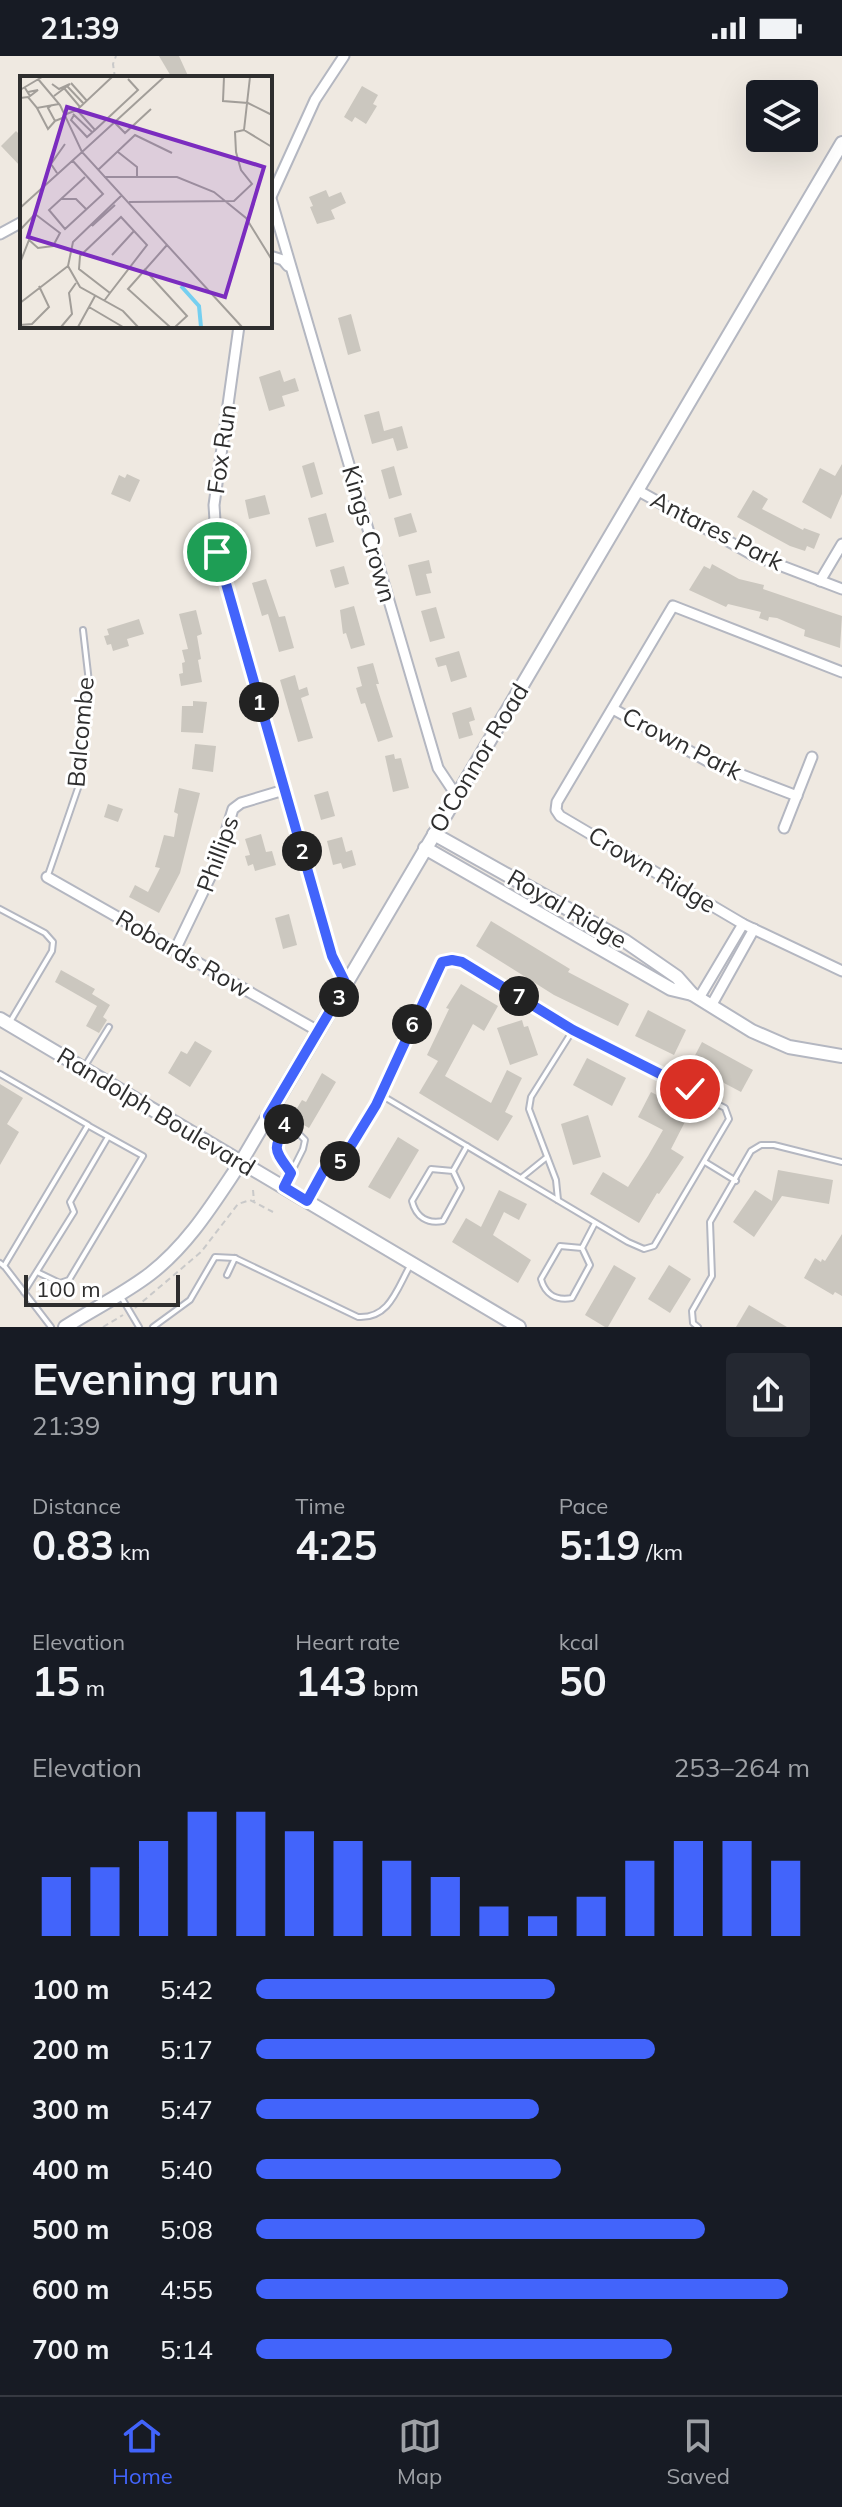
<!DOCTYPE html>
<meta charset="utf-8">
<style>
body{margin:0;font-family:Mulish,sans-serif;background:#242831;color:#f1f3f6;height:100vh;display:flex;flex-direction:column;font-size:30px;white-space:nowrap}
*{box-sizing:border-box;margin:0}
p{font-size:26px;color:#9ea1a6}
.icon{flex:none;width:44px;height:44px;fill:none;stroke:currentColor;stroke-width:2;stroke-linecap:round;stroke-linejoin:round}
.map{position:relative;height:1271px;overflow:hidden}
.drawer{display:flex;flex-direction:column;background:#171b24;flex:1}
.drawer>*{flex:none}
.tools{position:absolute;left:746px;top:24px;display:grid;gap:16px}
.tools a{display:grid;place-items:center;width:72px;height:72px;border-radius:8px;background:#171b24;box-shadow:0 8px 32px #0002;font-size:40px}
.scale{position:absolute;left:24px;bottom:20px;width:156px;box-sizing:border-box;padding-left:8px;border:4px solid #2e2e2e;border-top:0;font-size:22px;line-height:28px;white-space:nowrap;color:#2e2e2e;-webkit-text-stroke:6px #fff;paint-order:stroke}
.pin{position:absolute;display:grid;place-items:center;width:68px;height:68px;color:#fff;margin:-34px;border:4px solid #fff;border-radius:50%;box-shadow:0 2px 8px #0007}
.km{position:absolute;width:40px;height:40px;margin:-20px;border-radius:50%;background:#222;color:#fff;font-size:22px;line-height:40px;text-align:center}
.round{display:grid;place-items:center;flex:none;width:84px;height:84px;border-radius:8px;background:#242831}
.headline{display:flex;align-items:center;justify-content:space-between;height:136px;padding:0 32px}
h1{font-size:44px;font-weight:700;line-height:60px}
.metrics{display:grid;grid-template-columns:repeat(3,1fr);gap:12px;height:136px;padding:8px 32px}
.metrics div{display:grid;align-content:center}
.metrics b{font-size:40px;font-weight:700}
.metrics small{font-size:22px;font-weight:400}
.metrics p{font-size:22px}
.chart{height:224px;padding:16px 32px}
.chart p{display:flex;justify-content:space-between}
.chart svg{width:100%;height:144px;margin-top:8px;stroke:#4264fb;stroke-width:6}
ul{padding:0 32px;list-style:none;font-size:26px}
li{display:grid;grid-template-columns:128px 96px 1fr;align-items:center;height:60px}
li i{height:20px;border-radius:10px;background:#4264fb}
.status{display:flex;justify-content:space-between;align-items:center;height:56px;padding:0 40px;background:#171b24;direction:ltr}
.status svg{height:22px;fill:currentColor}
.menu{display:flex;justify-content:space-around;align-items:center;height:112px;border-top:2px solid #363941;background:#171b24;font-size:22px;color:#9ea1a6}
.menu a{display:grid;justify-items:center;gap:4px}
.menu .current{color:#4264fb}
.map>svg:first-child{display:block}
</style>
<div class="status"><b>21:39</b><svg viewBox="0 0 49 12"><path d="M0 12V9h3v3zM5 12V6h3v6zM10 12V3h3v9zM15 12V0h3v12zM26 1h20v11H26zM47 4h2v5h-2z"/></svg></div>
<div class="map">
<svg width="842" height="1271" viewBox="0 0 842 1271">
<rect width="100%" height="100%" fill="#efe9e1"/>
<g fill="#cbc7bf">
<polygon points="159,0 179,0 189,22 172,22"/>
<polygon points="362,30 378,39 373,48 377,50 366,68 355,61 352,66 344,61"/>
<polygon points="16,75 22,81 22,112 1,90"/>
<polygon points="326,134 329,141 341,136 346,147 331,154 335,163 317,168 310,151 313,150 309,141"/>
<polygon points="351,258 361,295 348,299 338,262"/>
<polygon points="280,314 284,326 295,322 299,335 282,340 285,350 269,355 259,321"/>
<polygon points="379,355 384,375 402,370 408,392 397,395 393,382 372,388 364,359"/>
<polygon points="314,406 323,438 311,442 302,410"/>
<polygon points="842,408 842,438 831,463 802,446 820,412 835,420"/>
<polygon points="394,410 402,439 389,443 381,414"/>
<polygon points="127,418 140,424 130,446 111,438 119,419 125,422"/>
<polygon points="753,434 768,443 762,453 803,474 804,472 820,478 814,493 807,490 805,495 790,490 737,461"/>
<polygon points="265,439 270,458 249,463 245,444"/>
<polygon points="326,457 334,486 316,491 308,462"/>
<polygon points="411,457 417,476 399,481 394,462"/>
<polygon points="429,504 432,517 426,518 431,537 416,540 408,509"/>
<polygon points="712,508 739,523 764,529 763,533 842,560 840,592 804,580 805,574 777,562 769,561 768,565 759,562 761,556 728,548 726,551 689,534 704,510 710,513"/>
<polygon points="344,510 349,528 335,532 330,514"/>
<polygon points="266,523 279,561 285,560 294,592 279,596 268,558 262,560 252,527"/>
<polygon points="354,550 365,589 351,593 346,577 343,578 340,554"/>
<polygon points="436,551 445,582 430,586 421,555"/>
<polygon points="196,554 202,578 197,580 201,603 198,604 202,626 181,630 179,618 183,617 182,607 185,606 182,594 188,593 179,558"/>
<polygon points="139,563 144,578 127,583 129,590 113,595 111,588 107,589 104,580 109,579 107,573"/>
<polygon points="459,595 467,621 451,626 446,609 438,611 435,602"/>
<polygon points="373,607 379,628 376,628 393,681 378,686 365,647 361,648 356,632 362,630 357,611"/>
<polygon points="295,619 299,634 307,631 309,639 301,642 313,682 298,686 280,624"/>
<polygon points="193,645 207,646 203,677 181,676 182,650 193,650"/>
<polygon points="471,651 475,664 469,666 473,679 459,683 452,657"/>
<polygon points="195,688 216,690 213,716 192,713"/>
<polygon points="394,698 395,703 401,702 409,732 393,736 385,700"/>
<polygon points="179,732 200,737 180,817 159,857 129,841 135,829 148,836 160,812 155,811 164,779 174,781 178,758 174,756"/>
<polygon points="328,735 335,760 321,764 314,739"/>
<polygon points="108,748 123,753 118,766 104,761"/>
<polygon points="261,778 266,796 272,795 276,809 255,815 253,808 248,810 245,800 250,799 245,783"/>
<polygon points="342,781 346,796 352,794 356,809 343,813 341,807 333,809 327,785"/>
<polygon points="289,858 297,889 283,893 275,862"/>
<polygon points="491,865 570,913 568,916 629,948 618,970 554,939 476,890"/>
<polygon points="61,914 95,933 92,938 110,949 103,961 107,964 99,977 86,970 97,950 55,926"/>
<polygon points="461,928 498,950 484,975 473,968 445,1020 491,1047 507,1014 522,1022 505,1056 513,1060 498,1085 419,1037 438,1005 427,999 449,953 446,952"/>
<polygon points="648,954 686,974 674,999 635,980"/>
<polygon points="522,964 524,971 528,970 538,999 510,1009 497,972"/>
<polygon points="195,985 212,995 190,1031 168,1017 181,995 187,998"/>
<polygon points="702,986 753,1014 741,1036 690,1009"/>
<polygon points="587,1002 626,1022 612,1050 573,1029"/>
<polygon points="322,1017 336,1026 309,1072 291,1062 302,1044 306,1046"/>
<polygon points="0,1028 23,1042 7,1068 19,1076 0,1109"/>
<polygon points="651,1036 690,1056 671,1093 684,1101 659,1138 657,1137 639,1167 590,1138 603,1116 628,1131 648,1100 663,1074 638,1061"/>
<polygon points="588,1059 601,1101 573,1109 561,1068"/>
<polygon points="398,1081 419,1094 390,1143 368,1131"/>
<polygon points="778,1114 833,1124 829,1148 782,1140 754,1181 733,1166 755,1134 772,1145"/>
<polygon points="499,1134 527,1148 519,1164 504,1156 493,1179 531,1204 518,1227 452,1186 466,1162 481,1171"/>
<polygon points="842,1178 842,1240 835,1236 833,1239 804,1222 815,1202 821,1206 822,1203 825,1205"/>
<polygon points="614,1209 636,1222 608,1271 605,1271 585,1259"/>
<polygon points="669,1209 691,1223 670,1257 648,1243"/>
<polygon points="749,1249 787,1271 736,1271"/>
</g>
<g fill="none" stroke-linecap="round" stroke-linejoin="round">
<defs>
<g id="lane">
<polyline points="48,819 78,732 89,626 83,574"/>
<polyline points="0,853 45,877 53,886 52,895 10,966"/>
<polyline points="85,1010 109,971"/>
<polyline points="0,1018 88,1069 4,1210"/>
<polyline points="270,1061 295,1074 305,1084 303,1093 285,1129"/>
<path d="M 287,1069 C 271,1094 275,1094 291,1117"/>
<polyline points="705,1106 736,1125"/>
<path d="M 453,1115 L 431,1113 L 412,1145 C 416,1161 427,1168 443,1165 L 461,1132 L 453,1115 L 467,1090"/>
<polyline points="521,1122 547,1101"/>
<polyline points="308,1143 325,1112 343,1103 376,1049 442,906 452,904 462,906 573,974 725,1052 729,1063 654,1190 644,1193 628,1186 381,1039"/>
<polyline points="558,1144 556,1124 529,1053 531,1041 573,974"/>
<path d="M 582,1192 L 560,1190 L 541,1223 C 545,1238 556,1245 572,1242 L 590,1209 L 582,1192 L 595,1167"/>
<polyline points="0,1207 5,1211 51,1271"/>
<polyline points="37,1216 60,1227 69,1224 143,1100 89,1070"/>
<path d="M 227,1219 L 235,1202 L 358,1261 C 390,1263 397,1232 411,1208"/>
<polyline points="24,1236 74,1156 70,1146 108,1081"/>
<polyline points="120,1239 139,1271"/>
<polyline points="153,1271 190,1244 215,1201 235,1202"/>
<polyline points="698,1271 693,1267 692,1255 712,1220 710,1166 751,1095 761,1089 774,1089 842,1106"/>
</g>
<g id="street">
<polyline points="270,139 438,712 456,739"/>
<polyline points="270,143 315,44 344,0"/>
<polyline points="0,178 22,166"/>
<polyline points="270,200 283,204 288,210"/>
<polyline points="239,270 214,449 217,496 332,900 346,928"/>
<polyline points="637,434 753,499 842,533"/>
<polyline points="820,525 842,488"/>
<polyline points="842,616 673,550 557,746 556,754 560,760 743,868 842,915"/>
<polyline points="613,653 711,707 797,740"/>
<polyline points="784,772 812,701"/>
<polyline points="47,821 318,975"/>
<polyline points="176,892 215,811 233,753 241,747 284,734"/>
<polyline points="699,942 743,868"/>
<polyline points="711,950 754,873"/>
</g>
<g id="secondary">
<polyline points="434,778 625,885 677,921 692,938 752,975 789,991 842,1000"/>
<polyline points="425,792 671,933 692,938"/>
<polyline points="0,963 519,1271"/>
<path d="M 65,1271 C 93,1253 124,1238 150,1218 C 189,1188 214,1146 241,1106 L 842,87"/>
</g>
</defs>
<use href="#lane" stroke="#b4b7c1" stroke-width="8"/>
<use href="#street" stroke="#b4b7c1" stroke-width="13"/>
<use href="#secondary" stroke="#b4b7c1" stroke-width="16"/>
<g stroke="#c9c9c9" stroke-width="2" stroke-dasharray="6 4" stroke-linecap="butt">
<polyline points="115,22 113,8 116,0"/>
<polyline points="253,1134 254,1145"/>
<polyline points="135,1252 201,1196 238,1148 250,1144 273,1156"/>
<polyline points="103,1271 123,1259"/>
</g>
<use href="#lane" stroke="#fff" stroke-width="4"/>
<use href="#street" stroke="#fff" stroke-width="9"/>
<use href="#secondary" stroke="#fff" stroke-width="12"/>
</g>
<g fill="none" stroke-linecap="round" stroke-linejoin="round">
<defs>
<path id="route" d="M 217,496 L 332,900 L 346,928 L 268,1060 L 287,1069 C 271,1094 275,1094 291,1117 L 284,1131 L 307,1145 L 325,1112 L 343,1103 L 376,1049 L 442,906 L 452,904 L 462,906 L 573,974 L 690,1033"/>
</defs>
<use href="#route" stroke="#fff" stroke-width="16"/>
<use href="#route" stroke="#4264fb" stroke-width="10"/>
</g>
<g text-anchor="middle" stroke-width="6" stroke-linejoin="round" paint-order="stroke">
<g font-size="24" fill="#2e2e2e" stroke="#fff">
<text transform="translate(222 393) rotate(-82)" y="8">Fox Run</text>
<text transform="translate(717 475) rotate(27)" y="8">Antares Park</text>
<text transform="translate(369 478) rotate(74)" y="8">Kings Crown</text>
<text transform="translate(81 676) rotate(-85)" y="8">Balcombe</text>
<text transform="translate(682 688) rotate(27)" y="8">Crown Park</text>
<text transform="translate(479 702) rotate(-59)" y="8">O'Connor Road</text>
<text transform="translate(218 798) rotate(-70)" y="8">Phillips</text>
<text transform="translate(652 814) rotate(31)" y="8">Crown Ridge</text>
<text transform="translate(567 853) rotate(30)" y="8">Royal Ridge</text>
<text transform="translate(183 898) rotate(30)" y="8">Robards Row</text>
<text transform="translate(156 1056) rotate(31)" y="8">Randolph Boulevard</text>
</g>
</g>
<g transform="translate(20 20)">
<rect width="252" height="252" fill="#efe9e1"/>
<path fill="none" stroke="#75cff0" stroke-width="4" d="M 161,210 L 179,230 L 181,251"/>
<path fill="none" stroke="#a29e99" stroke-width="2" d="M 204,1 L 203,25 L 228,27 L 252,39M 18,3 L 40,29 L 62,76 L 222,251M 51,7 L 67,25M 32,8 L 39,13 L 50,8 L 34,20M 47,10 L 64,28M 5,12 L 10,20 L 18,14 L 8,16M 44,12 L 60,31M 0,14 L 22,1M 0,22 L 8,21 L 17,32 L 39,28M 32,29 L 28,32 L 35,45 L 45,41M 17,32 L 28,53 L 35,45M 57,34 L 75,54 L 118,14 L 108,3M 53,38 L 72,56M 44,39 L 57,34 L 92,1M 54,39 L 51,44 L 67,61 L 75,54M 94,46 L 105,57 L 131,33M 224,54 L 230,1M 224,54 L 252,71M 62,76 L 144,1M 98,76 L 117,91 L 117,100M 52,84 L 83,118 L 45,153 L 29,134 L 65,101M 78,94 L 115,59 L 152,77M 37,97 L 31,88 L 45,68M 84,101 L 157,101 L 194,116 L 226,142 L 252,184M 102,119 L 53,166 L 48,190 L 60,211 L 103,235 L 118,251M 41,123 L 56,123 L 66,133M 109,126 L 214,125 L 232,108 L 221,94 L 216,76 L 215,56 L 224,54M 0,132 L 62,76M 72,150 L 95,129M 0,154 L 15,138 L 40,157 L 33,170 L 18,172 L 9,164 L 0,187M 147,169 L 108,213 L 150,251M 92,179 L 114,155M 124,193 L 167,240 L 155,251M 84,225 L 90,217 L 127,169 L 101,141 L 60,180 L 59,193 L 90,217M 0,227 L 48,190M 69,231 L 103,251M 0,249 L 12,248 L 29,231 L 19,210M 41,251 L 52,238 L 49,217 L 56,207M 58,251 L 75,220"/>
<path fill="#7b2cbf" fill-opacity="0.15" stroke="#7b2cbf" stroke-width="4" d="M 47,31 L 244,91 L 205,221 L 8,161 Z"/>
<rect width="252" height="252" fill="none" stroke="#2e2e2e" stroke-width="4"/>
</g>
</svg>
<div class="tools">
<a><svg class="icon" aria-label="layers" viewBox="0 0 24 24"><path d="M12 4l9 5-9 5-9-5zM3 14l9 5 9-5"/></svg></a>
</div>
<div class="scale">100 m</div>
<div class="pin" style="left:217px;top:496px;background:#1e9e55"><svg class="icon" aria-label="arrive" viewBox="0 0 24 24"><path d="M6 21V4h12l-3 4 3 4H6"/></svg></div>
<div class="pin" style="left:690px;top:1033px;background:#d93025"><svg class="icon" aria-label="check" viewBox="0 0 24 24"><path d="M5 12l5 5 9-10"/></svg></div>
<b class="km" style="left:259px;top:646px">1</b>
<b class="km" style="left:302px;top:795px">2</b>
<b class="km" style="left:339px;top:941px">3</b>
<b class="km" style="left:284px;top:1068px">4</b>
<b class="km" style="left:340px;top:1105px">5</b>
<b class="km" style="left:412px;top:968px">6</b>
<b class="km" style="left:519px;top:940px">7</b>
</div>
<section class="drawer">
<div class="headline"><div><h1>Evening run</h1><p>21:39</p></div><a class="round"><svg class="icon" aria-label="share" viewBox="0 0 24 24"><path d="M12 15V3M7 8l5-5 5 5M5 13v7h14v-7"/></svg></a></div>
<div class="metrics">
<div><p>Distance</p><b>0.83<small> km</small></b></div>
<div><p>Time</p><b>4:25</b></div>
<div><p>Pace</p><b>5:19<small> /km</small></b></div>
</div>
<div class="metrics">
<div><p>Elevation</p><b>15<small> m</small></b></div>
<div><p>Heart rate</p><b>143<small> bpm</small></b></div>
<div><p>kcal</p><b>50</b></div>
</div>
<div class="chart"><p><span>Elevation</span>253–264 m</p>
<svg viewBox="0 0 160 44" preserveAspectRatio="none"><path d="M5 44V26M15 44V23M25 44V15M35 44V6M45 44V6M55 44V12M65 44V15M75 44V21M85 44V26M95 44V35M105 44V38M115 44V32M125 44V21M135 44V15M145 44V15M155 44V21"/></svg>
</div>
<ul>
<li><b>100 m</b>5:42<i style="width:54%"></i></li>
<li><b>200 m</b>5:17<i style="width:72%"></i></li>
<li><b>300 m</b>5:47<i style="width:51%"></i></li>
<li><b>400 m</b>5:40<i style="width:55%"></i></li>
<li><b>500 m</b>5:08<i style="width:81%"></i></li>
<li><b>600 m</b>4:55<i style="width:96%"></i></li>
<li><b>700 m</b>5:14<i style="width:75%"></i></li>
</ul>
</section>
<nav class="menu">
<a class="current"><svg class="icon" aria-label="home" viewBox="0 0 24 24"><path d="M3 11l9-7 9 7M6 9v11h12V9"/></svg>Home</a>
<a><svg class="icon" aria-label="map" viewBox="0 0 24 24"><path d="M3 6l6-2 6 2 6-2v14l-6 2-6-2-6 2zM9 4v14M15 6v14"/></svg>Map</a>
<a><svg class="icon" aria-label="saved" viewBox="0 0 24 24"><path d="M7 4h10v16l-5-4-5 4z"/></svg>Saved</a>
</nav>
